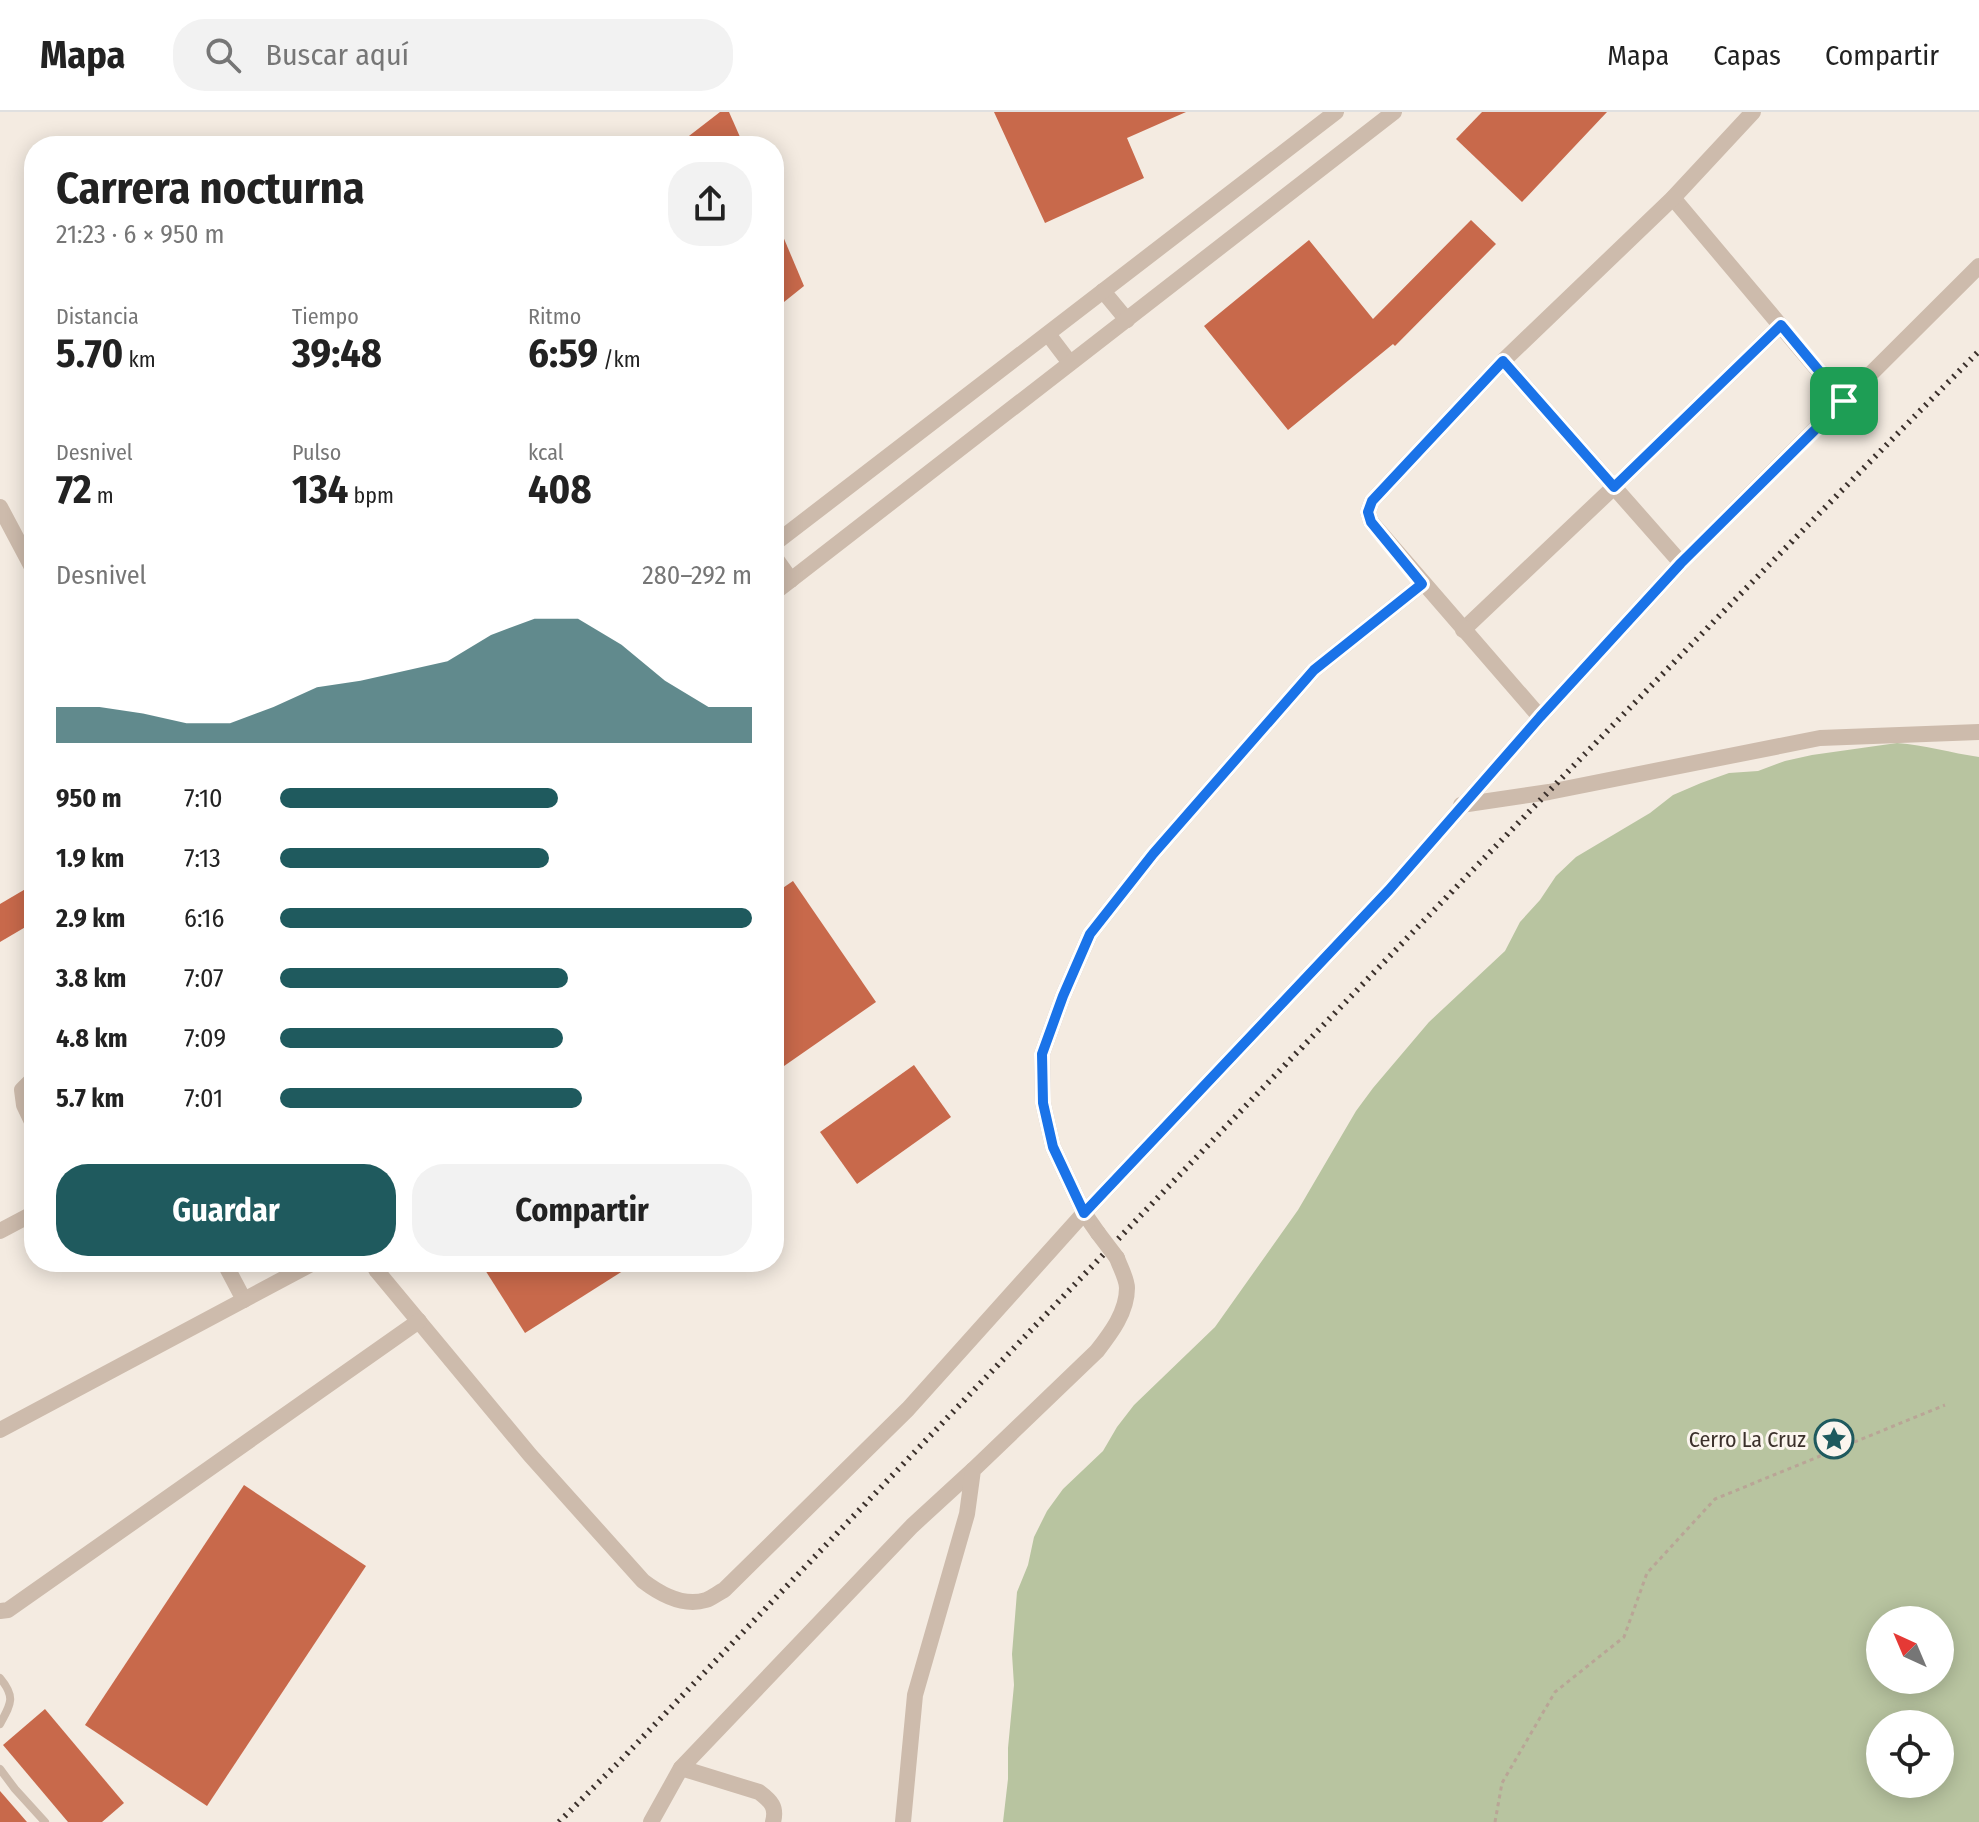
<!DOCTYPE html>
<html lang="es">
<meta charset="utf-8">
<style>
body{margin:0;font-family:"Fira Sans Condensed",sans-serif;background:#f2f2f2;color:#222;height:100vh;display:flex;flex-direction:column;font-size:30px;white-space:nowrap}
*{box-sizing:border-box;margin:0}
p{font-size:26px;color:#767676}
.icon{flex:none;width:44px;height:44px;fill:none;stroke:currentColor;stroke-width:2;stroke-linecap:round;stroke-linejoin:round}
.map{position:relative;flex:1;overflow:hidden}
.details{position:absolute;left:24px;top:24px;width:760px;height:1136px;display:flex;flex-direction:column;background:#fff;border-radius:32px;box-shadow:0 4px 20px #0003}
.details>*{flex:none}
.needle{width:52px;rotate:316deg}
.buttons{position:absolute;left:1866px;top:1494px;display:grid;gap:16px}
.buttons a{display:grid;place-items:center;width:88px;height:88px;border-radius:50%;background:#fff;box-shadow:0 4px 20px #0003;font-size:40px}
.pin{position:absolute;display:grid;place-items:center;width:68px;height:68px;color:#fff;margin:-34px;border-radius:16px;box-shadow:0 4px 12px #0006}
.round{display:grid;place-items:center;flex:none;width:84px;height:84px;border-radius:32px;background:#f2f2f2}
.summary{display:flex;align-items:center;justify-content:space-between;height:136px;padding:0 32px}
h1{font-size:44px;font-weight:700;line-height:60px}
.stats{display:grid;grid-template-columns:repeat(3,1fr);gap:12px;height:136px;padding:8px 32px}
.stats div{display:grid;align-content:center}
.stats b{font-size:40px;font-weight:700}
.stats small{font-size:22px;font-weight:400}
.stats p{font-size:22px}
.chart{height:224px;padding:16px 32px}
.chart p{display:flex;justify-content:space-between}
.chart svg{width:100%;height:144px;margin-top:8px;fill:#1f5a5e;opacity:.7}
.cta{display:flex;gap:16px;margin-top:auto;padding:16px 32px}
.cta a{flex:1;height:92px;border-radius:32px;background:#1f5a5e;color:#fff;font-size:32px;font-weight:700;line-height:92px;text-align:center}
.cta a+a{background:#f2f2f2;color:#222}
ul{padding:0 32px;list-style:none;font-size:26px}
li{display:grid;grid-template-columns:128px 96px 1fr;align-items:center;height:60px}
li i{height:20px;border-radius:10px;background:#1f5a5e}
header{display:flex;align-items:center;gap:48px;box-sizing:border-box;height:112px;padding:0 40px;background:#fff;border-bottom:2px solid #e0e0e0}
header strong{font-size:38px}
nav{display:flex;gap:44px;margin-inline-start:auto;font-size:28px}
.search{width:560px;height:72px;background:#f2f2f2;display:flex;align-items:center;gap:20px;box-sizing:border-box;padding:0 28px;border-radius:32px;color:#767676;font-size:30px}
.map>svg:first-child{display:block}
</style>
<header>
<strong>Mapa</strong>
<div class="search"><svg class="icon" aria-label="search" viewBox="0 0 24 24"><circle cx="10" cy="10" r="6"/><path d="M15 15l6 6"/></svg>Buscar aquí</div>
<nav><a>Mapa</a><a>Capas</a><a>Compartir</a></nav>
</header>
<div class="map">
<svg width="1979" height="1710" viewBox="0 0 1979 1710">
<rect width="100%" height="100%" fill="#f4ebe1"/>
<path fill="#b8c4a0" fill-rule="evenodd" d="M 1897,631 C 1925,633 1951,641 1979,645 L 1979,1710 L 1003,1710 L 1008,1667 L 1008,1636 L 1014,1573 L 1012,1542 L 1017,1480 L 1028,1453 L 1034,1425 L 1047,1399 L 1063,1377 L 1103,1339 L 1117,1315 L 1134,1293 L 1215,1215 L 1298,1098 L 1356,999 L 1373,976 L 1429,910 L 1505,839 L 1520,810 L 1540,788 L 1556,764 L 1576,745 L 1650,701 L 1673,683 L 1701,671 L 1729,661 L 1758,659 L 1785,649 L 1812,643 ZM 1880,1508 L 1940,1508 L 1940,1568 L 1880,1568 ZM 1880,1612 L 1940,1612 L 1940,1672 L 1880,1672 Z"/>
<g fill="#c8694b">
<polygon points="720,0 729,0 744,34 676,34"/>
<polygon points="994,0 1186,0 1127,26 1144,66 1045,111"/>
<polygon points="1482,0 1607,0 1522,90 1456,27"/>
<polygon points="774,103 804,174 774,198"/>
<polygon points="1471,108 1496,132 1395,234 1393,232 1288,318 1204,214 1309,128 1373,207"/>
<polygon points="793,769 876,890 774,961 774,782"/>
<polygon points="34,772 34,810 0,830 0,792"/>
<polygon points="914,953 951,1005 857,1072 820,1020"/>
<polygon points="480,1150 637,1150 525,1221"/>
<polygon points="244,1373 366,1454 207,1694 85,1613"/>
<polygon points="45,1597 124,1691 102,1710 68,1710 3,1633"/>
<polygon points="0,1679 27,1710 0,1710"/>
</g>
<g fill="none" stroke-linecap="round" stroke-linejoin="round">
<polyline stroke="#b9a596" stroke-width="3" stroke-dasharray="4 4" stroke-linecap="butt" points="1495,1710 1502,1671 1555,1580 1624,1525 1647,1461 1715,1387 1945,1293"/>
<g stroke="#cdbbac" stroke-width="8">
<path d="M 0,1566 C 16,1585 11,1592 0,1612"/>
<polyline points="0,1657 15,1677 45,1710"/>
</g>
<g stroke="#cdbbac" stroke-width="16">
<polyline points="1673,86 1844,289"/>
<polyline points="1103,179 1127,208"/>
<polyline points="1048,222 1070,251"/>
<polyline points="1503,249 1681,451"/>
<polyline points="0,395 34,459"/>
<polyline points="774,432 1336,0"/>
<polyline points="774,444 791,468"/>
<polyline points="774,481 1394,0"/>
<polyline points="1463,518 1614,375 1781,213"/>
<polyline points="1540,605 1371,410 1368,400 1372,389 1503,249 1673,86 1753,0"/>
<polyline points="1461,693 1549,680 1820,626 1979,620"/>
<polyline points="34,966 22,978 24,993 34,1014"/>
<polyline points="0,1119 34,1101"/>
<polyline points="1098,1121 1084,1101 1053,1035 1043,991 1042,942 1063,884 1090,822 1153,742 1314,558 1422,472"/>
<polyline points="224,1150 244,1188"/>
<path d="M 372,1150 L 377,1159 L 530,1343 L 643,1469 C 660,1482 684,1495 706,1488 C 712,1486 718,1481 724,1478 L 908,1297 L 1084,1101 L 1389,778 L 1540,605 L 1681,451 L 1979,154"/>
<polyline points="0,1318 315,1150"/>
<polyline points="0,1499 8,1498 419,1209"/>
<path d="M 681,1656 L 759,1680 C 771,1689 777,1695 773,1710"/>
<polyline points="651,1710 681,1656 912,1414 973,1358"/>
<path d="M 903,1710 L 915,1583 L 967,1402 L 973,1358 L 1097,1239 C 1111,1221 1127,1200 1127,1176 C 1127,1167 1120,1155 1117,1146"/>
</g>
<path stroke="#3b302b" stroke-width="6" stroke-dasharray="2 6" stroke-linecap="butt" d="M 559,1710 L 621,1648 C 1071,1176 1521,703 1979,239"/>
<polyline stroke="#cdbbac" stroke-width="16" points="1098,1121 1117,1146"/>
</g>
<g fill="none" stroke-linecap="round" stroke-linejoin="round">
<defs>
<polygon id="route" points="1781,213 1844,289 1681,451 1540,605 1389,778 1084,1101 1053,1035 1043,991 1042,942 1063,884 1090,822 1153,742 1314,558 1422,472 1371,410 1368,400 1372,389 1503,249 1614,375"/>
</defs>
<use href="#route" stroke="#fff" stroke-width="16"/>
<use href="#route" stroke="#1a73e8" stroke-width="10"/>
</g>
<defs>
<symbol id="sight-ring" viewBox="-11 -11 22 22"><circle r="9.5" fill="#fbf5ee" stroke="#1f5a5e" stroke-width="1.5"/><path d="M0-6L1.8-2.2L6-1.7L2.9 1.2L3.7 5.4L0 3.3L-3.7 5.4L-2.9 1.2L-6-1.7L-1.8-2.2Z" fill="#1f5a5e"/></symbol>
</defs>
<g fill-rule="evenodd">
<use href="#sight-ring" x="1812" y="1305" width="44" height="44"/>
</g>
<g text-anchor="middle" stroke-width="6" stroke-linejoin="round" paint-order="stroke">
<g font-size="22" fill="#3b302b" stroke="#fbf5ee" text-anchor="end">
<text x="1806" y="1335">Cerro La Cruz</text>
</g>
</g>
</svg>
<div class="buttons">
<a><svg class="needle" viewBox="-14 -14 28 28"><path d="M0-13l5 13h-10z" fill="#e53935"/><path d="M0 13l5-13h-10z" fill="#767676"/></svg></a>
<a><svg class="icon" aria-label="locate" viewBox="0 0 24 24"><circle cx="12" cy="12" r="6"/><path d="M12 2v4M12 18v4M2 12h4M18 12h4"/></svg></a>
</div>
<div class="pin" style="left:1844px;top:289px;background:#1e9e55"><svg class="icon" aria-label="arrive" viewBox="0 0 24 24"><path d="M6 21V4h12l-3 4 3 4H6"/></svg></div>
<section class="details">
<div class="summary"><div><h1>Carrera nocturna</h1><p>21:23 · 6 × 950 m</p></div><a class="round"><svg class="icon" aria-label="share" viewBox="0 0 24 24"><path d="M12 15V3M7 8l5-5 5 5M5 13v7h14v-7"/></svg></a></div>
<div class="stats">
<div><p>Distancia</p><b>5.70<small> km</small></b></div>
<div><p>Tiempo</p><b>39:48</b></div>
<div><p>Ritmo</p><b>6:59<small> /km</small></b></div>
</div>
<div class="stats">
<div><p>Desnivel</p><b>72<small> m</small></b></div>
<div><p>Pulso</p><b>134<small> bpm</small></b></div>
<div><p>kcal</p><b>408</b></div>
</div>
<div class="chart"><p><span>Desnivel</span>280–292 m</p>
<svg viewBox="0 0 160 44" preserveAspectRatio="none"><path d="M0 44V33L10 33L20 35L30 38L40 38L50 33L60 27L70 25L80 22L90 19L100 11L110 6L120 6L130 14L140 25L150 33L160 33V44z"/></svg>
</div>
<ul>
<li><b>950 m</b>7:10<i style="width:59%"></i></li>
<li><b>1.9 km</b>7:13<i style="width:57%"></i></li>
<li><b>2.9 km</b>6:16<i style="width:100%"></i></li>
<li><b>3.8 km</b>7:07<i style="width:61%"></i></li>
<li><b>4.8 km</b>7:09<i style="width:60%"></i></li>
<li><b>5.7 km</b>7:01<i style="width:64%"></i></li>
</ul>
<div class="cta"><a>Guardar</a><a>Compartir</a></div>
</section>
</div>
